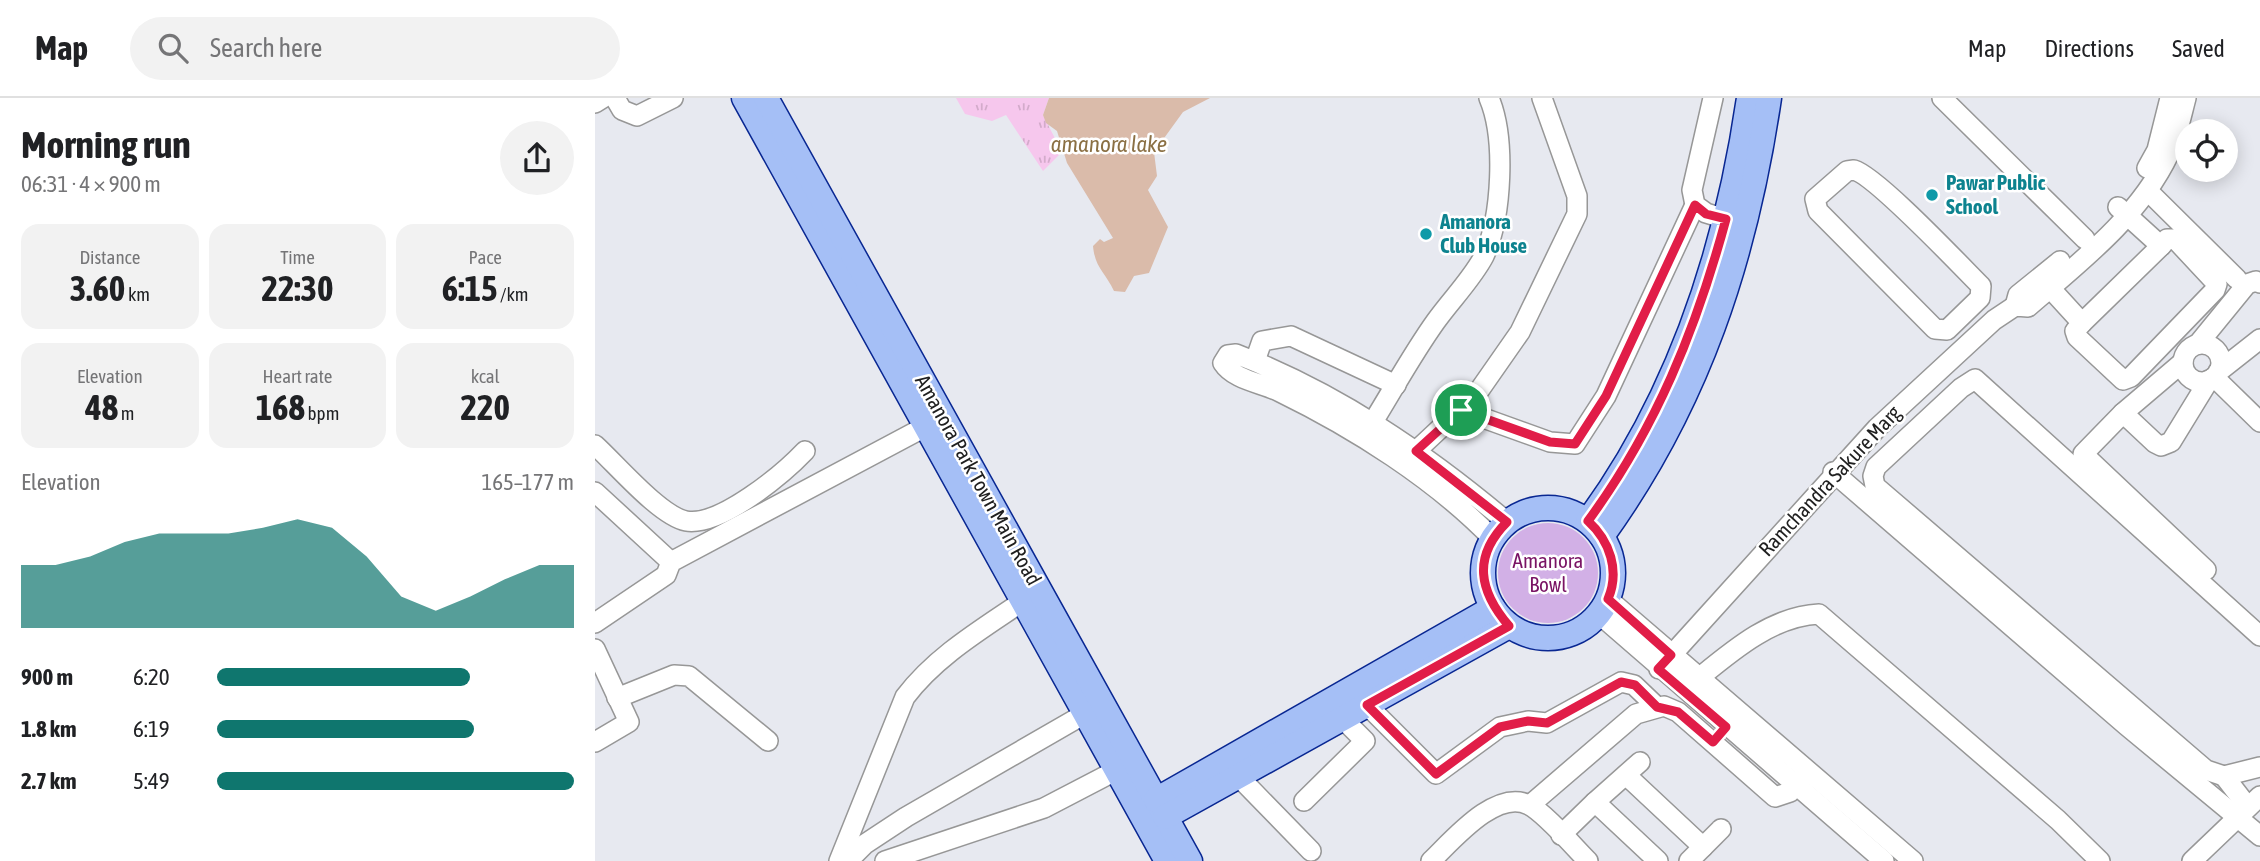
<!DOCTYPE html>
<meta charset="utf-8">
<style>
body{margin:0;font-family:"Asap Condensed",sans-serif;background:#f2f2f2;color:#202124;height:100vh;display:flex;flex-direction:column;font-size:26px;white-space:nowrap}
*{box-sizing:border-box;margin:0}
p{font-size:23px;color:#757577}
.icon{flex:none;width:38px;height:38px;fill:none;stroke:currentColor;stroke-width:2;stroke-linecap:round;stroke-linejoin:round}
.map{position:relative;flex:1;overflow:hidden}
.sheet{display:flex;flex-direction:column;background:#fff;width:595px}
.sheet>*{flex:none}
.buttons{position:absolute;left:1580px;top:21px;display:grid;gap:14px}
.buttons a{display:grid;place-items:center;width:63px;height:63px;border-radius:50%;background:#fff;box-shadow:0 4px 18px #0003;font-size:35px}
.pin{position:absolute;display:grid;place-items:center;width:60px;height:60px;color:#fff;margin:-30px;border:4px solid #fff;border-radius:50%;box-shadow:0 2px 7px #0007}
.round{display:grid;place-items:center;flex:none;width:74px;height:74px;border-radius:37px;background:#f2f2f2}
.headline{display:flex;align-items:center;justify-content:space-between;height:119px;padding:0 21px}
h1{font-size:38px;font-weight:700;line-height:52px}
.stats{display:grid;grid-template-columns:repeat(3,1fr);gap:10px;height:119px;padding:7px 21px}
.stats div{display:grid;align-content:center;border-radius:18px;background:#f2f2f2;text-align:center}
.stats b{font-size:35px;font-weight:700}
.stats small{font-size:19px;font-weight:400}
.stats p{font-size:19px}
.chart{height:196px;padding:14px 21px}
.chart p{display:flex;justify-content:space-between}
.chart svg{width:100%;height:126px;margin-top:7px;fill:#0f766e;opacity:.7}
ul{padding:0 21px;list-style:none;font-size:23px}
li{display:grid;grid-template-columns:112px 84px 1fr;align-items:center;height:52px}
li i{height:18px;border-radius:9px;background:#0f766e}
header{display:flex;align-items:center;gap:42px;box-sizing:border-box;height:98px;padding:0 35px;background:#fff;border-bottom:2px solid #e0e0e0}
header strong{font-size:33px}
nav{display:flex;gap:38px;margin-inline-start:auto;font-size:24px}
.search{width:490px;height:63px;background:#f2f2f2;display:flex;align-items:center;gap:18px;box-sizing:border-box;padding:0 24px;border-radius:38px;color:#757577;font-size:26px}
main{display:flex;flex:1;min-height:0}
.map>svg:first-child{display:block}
</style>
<header>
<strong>Map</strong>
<div class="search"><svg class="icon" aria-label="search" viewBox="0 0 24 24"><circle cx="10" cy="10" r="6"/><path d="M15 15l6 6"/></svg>Search here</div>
<nav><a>Map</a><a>Directions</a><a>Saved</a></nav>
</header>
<main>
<section class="sheet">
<div class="headline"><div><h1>Morning run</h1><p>06:31 · 4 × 900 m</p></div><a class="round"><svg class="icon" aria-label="share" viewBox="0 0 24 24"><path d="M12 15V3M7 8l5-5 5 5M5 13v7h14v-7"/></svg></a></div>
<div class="stats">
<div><p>Distance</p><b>3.60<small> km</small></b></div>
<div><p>Time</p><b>22:30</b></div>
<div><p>Pace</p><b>6:15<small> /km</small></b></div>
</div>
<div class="stats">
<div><p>Elevation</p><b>48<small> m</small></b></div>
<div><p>Heart rate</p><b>168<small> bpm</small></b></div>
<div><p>kcal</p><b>220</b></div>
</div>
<div class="chart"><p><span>Elevation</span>165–177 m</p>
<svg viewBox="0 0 160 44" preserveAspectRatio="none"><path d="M0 44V22L10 22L20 19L30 14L40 11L50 11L60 11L70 9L80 6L90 9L100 19L110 33L120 38L130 33L140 27L150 22L160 22V44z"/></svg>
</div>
<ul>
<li><b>900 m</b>6:20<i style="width:71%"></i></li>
<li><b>1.8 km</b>6:19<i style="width:72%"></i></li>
<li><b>2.7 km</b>5:49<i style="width:100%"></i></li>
</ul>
</section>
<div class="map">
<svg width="1665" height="763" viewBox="0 0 1665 763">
<defs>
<pattern id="park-tufts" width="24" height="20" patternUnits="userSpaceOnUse" patternTransform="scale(1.75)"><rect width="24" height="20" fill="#f6c7ed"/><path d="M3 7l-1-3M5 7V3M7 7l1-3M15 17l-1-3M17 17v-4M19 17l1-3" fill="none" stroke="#d3abcb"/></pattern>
</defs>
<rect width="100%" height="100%" fill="#e7e9f0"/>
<circle fill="#d2b0e6" cx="953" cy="475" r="50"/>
<polygon fill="url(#park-tufts)" points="361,0 454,0 448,17 467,54 448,73 411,17 397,23 370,16"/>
<path fill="#dabbaa" d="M 454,0 L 615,0 L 588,14 L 559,54 L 562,78 L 553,92 L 573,129 L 554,175 L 539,178 L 530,194 L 519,193 C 510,174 500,170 498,148 L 505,141 L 509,144 L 518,140 L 472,65 L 462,33 L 451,25 L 448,17 Z"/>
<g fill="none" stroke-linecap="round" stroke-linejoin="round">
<defs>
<g id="minor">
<polyline points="20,0 27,12 42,18 78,0"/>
<polyline points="1118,0 1097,92 1100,107 1111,115 1131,121"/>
<polyline points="1347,0 1490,141"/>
<polyline points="0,5 8,0"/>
<polyline points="1552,70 1562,52 1575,0"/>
<path d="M 1259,72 C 1281,78 1364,166 1386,188 L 1385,200 L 1352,232 L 1340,231 L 1223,113 L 1220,101 L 1252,73 Z"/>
<polyline points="1553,93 1642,181"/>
<polyline points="1455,190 1487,225 1566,148"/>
<polyline points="1420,208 1423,197 1465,163"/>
<polyline points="1487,225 1480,233 1482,239 1528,282 1536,279 1620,192 1622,186 1580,141 1572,141 1566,148 1523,109"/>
<polyline points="1603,246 1652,186 1661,183 1665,185"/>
<circle cx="1607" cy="265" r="19"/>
<polyline points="660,263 667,243 696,238 801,287"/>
<polyline points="1588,264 1528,315 1560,345 1566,348 1576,344 1614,282"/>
<polyline points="1623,274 1665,241"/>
<polyline points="1619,279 1665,324"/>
<polyline points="866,312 955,344 980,346 1011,298 1100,107"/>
<polyline points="1528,315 1488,356 1611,472"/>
<path d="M 778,324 C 799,290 818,255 841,223 C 856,202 877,181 889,158 C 907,119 911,40 894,0"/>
<path d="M 0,347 C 21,366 65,418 91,423 C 125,429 188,376 210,353"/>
<polyline points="821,353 881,297 925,234 982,116 982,98 947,0"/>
<polyline points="1238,374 1532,628 1665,738"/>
<polyline points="0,394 76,464"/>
<path d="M 898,441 C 840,381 759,330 685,294 C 667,285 639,282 628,265 L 633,257 L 641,256 C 742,295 830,355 912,424"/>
<polyline points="1013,501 1318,763"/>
<polyline points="1004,516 1289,763"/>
<polyline points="0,525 71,477 76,464 341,323"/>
<polyline points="1665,538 1380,281 1366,290 1281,369 1278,378 1280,388 1611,672 1629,678 1665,669"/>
<polyline points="0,551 34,624 0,644"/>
<path d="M 1064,571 L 1282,330 L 1399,222 L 1420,208 L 1433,209 C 1485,164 1544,119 1574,56 C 1582,39 1586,19 1591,0"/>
<path d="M 1104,580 C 1138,552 1178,518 1224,516 L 1463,722 L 1505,763"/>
<polyline points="22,600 79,577 94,578 173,643"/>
<polyline points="772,607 841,676 905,629 933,623 952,625 1026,584 1039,587 1062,609"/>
<polyline points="1031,677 1108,749"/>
<polyline points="643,678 716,753"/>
<polyline points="1629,678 1653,709"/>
<polyline points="709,703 770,643 748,621"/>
<polyline points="1000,704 1045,664"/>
<polyline points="935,707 1041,616 1069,608 1083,614 1180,699 1195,694 1208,679"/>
<polyline points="966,737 1000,704 1063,763"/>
<path d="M 244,763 L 310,599 C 341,558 387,531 428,503"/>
<polyline points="253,763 270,746 311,719 500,610"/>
<polyline points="290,763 449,710 522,672"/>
<path d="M 836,763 C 857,743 901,690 934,707 C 950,715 979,749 993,763"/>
<polyline points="1094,763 1126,731"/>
<polyline points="1597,763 1665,698"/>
</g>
<g id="major">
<polyline points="149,0 572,763"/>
<polyline points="171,0 595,763"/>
<circle cx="953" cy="475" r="65"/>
<path d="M 993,423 C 1084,299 1132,152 1154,0"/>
<path d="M 1007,438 C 1103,305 1150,162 1174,0"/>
<polyline points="561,702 898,510"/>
<polyline points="570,719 914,528"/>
</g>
</defs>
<use href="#minor" stroke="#979797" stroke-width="22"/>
<use href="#major" stroke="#092792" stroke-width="27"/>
<use href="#minor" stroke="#fff" stroke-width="19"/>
<use href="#major" stroke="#a5bff6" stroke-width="24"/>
</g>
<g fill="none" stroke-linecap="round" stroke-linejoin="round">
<defs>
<path id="route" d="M 1100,107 L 1111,116 L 1131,121 C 1101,232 1061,330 993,423 C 1015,443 1025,473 1013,501 L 1076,557 L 1063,571 L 1131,629 L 1118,644 L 1083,614 L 1062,609 L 1040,587 L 1026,584 L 952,625 L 933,623 L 905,629 L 841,676 L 772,607 L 914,528 C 884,493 877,459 912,424 L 821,353 L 866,312 L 955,344 L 980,346 L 1011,298 Z"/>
</defs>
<use href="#route" stroke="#fff" stroke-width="14"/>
<use href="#route" stroke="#e11d48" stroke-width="9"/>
</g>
<g fill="#0f9aa8" stroke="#fff" stroke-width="2.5">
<circle cx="1337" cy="97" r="7"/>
<circle cx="831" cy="136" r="7"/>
</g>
<g text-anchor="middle" stroke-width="5" stroke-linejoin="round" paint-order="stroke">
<g font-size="21" font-weight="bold" fill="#0d838f" stroke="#fff" text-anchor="start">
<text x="1351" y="92">Pawar Public<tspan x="1351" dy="24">School</tspan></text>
<text x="845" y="131">Amanora<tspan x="845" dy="24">Club House</tspan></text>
</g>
<g font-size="21" fill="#202020" stroke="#fff">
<text transform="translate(383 382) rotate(61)" y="7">Amanora Park Town Main Road</text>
<text transform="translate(1235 383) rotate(-47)" y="7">Ramchandra Sakure Marg</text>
</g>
<g font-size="21" fill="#791364" stroke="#fff">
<text x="953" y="470">Amanora<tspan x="953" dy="24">Bowl</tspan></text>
</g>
<g font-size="23" font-style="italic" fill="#8b7044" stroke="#fff">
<text x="514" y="54">amanora lake</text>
</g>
</g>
</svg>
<div class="buttons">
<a><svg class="icon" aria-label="locate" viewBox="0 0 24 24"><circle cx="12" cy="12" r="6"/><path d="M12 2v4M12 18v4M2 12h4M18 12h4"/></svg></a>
</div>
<div class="pin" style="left:866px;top:312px;background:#1e9e55"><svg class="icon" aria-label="arrive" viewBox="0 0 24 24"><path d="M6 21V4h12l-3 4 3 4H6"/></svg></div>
</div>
</main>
